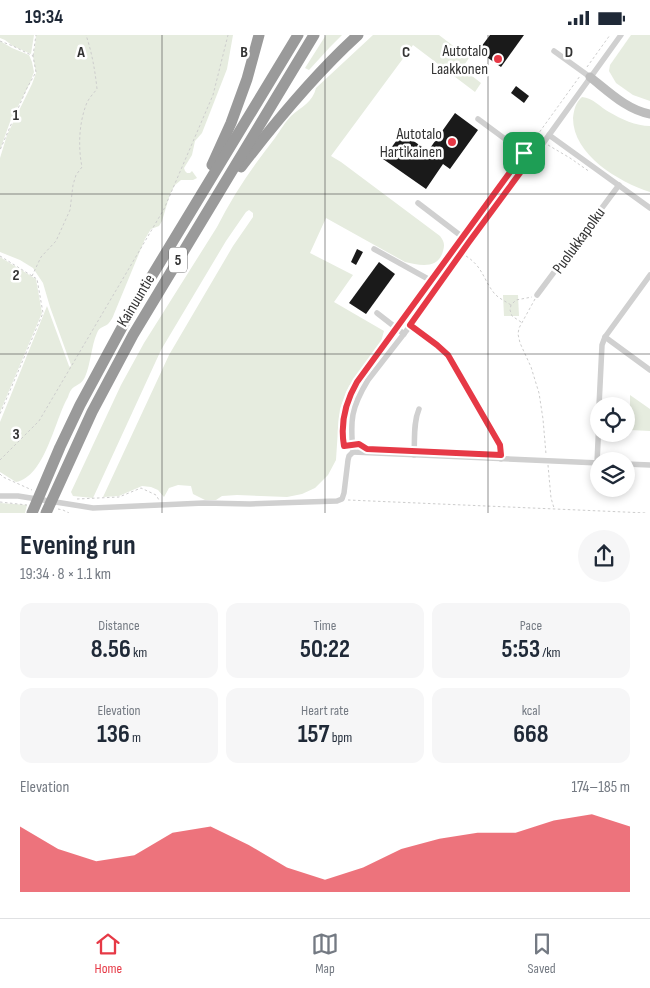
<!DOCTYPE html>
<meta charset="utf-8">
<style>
body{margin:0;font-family:"Sofia Sans Condensed",sans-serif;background:#f6f6f7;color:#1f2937;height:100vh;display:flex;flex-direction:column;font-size:19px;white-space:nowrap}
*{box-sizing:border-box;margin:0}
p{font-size:16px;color:#747a83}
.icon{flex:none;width:28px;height:28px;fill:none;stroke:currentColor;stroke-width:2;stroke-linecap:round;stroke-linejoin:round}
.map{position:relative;height:478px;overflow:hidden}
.drawer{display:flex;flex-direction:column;background:#fff;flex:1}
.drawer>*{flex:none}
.fabs{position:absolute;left:590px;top:362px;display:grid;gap:10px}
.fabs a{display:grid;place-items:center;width:45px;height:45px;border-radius:50%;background:#fff;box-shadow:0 2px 8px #0003;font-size:25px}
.pin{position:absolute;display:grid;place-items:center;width:42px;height:42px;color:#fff;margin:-21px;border-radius:10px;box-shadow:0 2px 8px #0006}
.round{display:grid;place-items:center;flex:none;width:52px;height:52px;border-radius:26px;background:#f6f6f7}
.headline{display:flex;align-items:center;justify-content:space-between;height:85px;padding:0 20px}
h1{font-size:28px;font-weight:700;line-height:38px}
.figures{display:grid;grid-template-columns:repeat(3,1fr);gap:8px;height:85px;padding:5px 20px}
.figures div{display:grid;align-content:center;border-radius:12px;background:#f6f6f7;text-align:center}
.figures b{font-size:25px;font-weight:700}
.figures small{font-size:14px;font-weight:400}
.figures p{font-size:14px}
.chart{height:140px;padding:10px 20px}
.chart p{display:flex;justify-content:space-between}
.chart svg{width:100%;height:90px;margin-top:5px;fill:#e63946;opacity:.7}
.status{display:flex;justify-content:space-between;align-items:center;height:35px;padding:0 25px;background:#fff;direction:ltr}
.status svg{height:14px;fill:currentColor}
.menu{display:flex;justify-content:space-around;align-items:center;height:70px;border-top:1px solid #e0e1e3;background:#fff;font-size:14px;color:#747a83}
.menu a{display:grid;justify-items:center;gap:2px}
.menu .active{color:#e63946}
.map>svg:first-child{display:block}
</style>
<div class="status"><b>19:34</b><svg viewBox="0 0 49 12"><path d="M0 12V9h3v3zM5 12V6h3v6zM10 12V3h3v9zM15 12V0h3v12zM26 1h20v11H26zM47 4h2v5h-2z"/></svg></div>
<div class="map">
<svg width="650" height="478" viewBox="0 0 650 478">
<rect width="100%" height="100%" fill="#fff"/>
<g fill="#e6ecdf">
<polygon points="0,0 34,0 31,19 13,11 5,5 0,3"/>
<path d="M 36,0 L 233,0 L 227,34 L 202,98 L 195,106 L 192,120 L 184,133 L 185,136 L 187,138 L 190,138 L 192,136 L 197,143 L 193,145 L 181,145 L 175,150 L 170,159 L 162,186 L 159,191 L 151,194 L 145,204 L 114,279 C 113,282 111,286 108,289 C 103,293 100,291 97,298 C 91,312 91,328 85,342 C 82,348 79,349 74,352 C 71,354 69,358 68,362 C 55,384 45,442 16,447 L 0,437 L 0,387 L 47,271 L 69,331 L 70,332 L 71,330 L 50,272 L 43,248 L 33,233 L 20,225 L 0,217 L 0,123 L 7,100 L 32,49 L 36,38 L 33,21 L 35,11 Z"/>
<polygon points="326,0 342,0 330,12 309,35 305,33"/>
<path d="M 373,0 L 439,0 L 469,23 L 462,33 L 481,48 L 475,57 L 413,10 L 331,121 L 341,127 L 440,201 C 444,206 445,210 443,216 C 438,235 419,230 405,227 L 326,183 L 310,218 L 353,240 L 334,267 L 384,296 C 382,302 381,309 378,315 C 372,324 366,328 362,338 L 358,340 L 349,351 L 346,357 L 340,374 L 338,394 L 336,425 L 328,440 L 315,453 L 302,459 L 287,462 L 237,460 L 222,461 L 216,465 L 205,465 L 193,459 L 191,451 L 178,450 L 169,453 L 164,462 L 158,455 L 151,452 L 142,451 L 119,461 L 103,462 L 169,320 L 233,211 L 253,182 L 253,178 L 249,175 L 246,177 L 226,206 L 161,315 L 93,463 L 73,461 L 71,457 L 121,350 L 144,308 L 217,192 C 233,160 253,131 275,103 C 280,96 285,87 291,81 C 301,72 313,67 316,53 Z"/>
<polygon points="631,0 650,0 650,66 633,60 616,48 609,36 610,30"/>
<polygon points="0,6 12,13 29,20 32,27 34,37 30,48 10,87 0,115"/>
<path d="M 582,62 C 593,63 600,72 609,77 C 621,84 636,91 650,91 L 650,157 C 619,147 573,120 573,83 C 574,74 576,67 582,62 Z"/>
<polygon points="0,222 36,244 42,278 0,377"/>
<polygon points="503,260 518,260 519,281 504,281"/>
<polygon points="630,360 650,374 650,396 630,395"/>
<polygon points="0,468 27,470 25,478 0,478"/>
</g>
<g fill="#1a1a1a">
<polygon points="490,0 524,0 501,32 478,16"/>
<polygon points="516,51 529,61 524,68 511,58"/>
<polygon points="455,78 478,95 450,134 443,129 426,154 383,124 402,98 428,116"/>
<polygon points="357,214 363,217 356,230 351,227"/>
<polygon points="379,227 395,239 366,279 349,268"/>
</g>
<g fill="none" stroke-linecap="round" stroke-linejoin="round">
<g stroke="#cdcdcd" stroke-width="1" stroke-dasharray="2.5 2.5" stroke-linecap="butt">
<polyline points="0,6 13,11 33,21 36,37 27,53 0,115"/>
<polyline points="33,21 36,0"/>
<polyline points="587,32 610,0"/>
<polyline points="548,110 570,123 590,137"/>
<polyline points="528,113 580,41"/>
<polyline points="467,198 522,122"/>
<polyline points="0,221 37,244 43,278 0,379"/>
<path d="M 466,221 C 483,232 483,244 494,258 C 498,263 505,266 511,270"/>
<path d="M 32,241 L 41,222 L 56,206 L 70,175 L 73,150 L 76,140 L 82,132 C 78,112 79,89 86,70 C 88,64 93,59 97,54 C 95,35 92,18 86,0"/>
<polyline points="434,242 460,207"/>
<polyline points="535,264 519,293 518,299 520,308 531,332 539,358 543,384 546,419"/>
<polyline points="409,276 427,251"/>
<polyline points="521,287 512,281 510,275 511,270 516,265 532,262"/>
<path d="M 347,410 L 344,411 C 335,366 368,331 393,297"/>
<polyline points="602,424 623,425"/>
<polyline points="0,425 39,386 164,174 213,60 228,0"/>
<polyline points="548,430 551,463 554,473"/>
<polyline points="0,439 3,442 32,455"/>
<polyline points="77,464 119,462 141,453 156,460 159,465"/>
<polyline points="348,465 647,478"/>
<polyline points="0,467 27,470"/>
<polyline points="58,474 63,475 69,478"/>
</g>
<polyline stroke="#d0d0d0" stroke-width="3" points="406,280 413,286"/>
<g stroke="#d0d0d0" stroke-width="5.5">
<polyline points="554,16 590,42"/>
<polyline points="478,84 531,123"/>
<polyline points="549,100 650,173"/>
<polyline points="418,168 469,207"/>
<polyline points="374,214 439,250"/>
<polyline points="537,260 619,150"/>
<polyline points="377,278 404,299"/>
<polyline points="410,291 437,310 448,320 500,410 501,424"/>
<polyline points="605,302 650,335"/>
<polyline points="599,371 602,310 605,302 650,240"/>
<path d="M 414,420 C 415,405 413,388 419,374"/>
<polyline points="597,428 599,385"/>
<path d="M 599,428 L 353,417 C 350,385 351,373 368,345 L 410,291 L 469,207 L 544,107 L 621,0"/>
<polyline points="626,429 650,430"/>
<polyline points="0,461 18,461 93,473 204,468 250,469 337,466 342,464 344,458 348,425 349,421 353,417"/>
</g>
<path stroke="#bdbdbd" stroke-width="9" d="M 590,42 C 608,56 627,75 650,79"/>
<g stroke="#9a9a9a" stroke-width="11">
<polyline points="212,130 231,88 247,44 259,0"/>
<path d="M 241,132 C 277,85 314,40 358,0"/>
<polyline points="32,478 60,412 80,370 133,272 298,0"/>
<polyline points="46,478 92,377 133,300 314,0"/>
</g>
</g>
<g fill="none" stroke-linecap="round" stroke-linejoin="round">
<defs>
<path id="route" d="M 524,118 L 531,123 L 469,207 L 410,290 L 437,310 L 448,320 L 500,410 L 501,420 L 367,414 L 359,409 L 344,411 C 340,388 346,366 357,347 Z"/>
</defs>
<use href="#route" stroke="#fff" stroke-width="10"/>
<use href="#route" stroke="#e63946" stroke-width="6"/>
</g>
<path fill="none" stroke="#333" stroke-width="1" stroke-opacity="0.55" d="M 162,0 L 162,478M 325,0 L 325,478M 488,0 L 488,478M 0,159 L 650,159M 0,319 L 650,319"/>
<g fill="#e63946" stroke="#fff" stroke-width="2">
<circle cx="498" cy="24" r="5"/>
<circle cx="452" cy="107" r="5"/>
</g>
<g text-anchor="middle" stroke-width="5" stroke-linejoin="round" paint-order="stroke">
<rect fill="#fff" stroke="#707070" stroke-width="1" x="169" y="212.5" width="18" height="25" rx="4"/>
<g font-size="15" font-weight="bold" fill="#333">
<text x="178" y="230">5</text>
</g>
<g font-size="16" fill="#333" stroke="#fff" text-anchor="end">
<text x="488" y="21">Autotalo<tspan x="488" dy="18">Laakkonen</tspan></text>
<text x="442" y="104">Autotalo<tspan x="442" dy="18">Hartikainen</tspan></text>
</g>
<g font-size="16" fill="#333" stroke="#fff">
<text transform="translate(578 205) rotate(-54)" y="6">Puolukkapolku</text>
<text transform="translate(135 265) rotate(-59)" y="6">Kainuuntie</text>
</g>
</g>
<g font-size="16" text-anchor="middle" font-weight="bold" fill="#333" stroke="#fff" stroke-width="5" stroke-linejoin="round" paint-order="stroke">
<text x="81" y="22">A</text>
<text x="244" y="22">B</text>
<text x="406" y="22">C</text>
<text x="569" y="22">D</text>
<text x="16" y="85">1</text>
<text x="16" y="245">2</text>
<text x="16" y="404">3</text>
</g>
</svg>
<div class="fabs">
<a><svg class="icon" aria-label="locate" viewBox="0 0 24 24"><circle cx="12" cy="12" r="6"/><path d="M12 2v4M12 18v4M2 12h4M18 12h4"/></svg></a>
<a><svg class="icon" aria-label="layers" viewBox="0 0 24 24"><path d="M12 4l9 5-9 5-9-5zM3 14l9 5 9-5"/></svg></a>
</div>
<div class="pin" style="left:524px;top:118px;background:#1e9e55"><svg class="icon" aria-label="arrive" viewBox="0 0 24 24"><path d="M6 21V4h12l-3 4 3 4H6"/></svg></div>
</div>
<section class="drawer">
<div class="headline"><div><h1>Evening run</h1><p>19:34 · 8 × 1.1 km</p></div><a class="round"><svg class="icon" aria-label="share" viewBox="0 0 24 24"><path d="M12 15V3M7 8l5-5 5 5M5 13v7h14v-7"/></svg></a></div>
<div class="figures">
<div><p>Distance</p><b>8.56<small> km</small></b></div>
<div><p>Time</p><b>50:22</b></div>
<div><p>Pace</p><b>5:53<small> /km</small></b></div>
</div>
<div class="figures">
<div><p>Elevation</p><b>136<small> m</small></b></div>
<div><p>Heart rate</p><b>157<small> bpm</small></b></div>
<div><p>kcal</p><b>668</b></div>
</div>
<div class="chart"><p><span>Elevation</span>174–185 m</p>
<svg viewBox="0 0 160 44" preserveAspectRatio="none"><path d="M0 44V12L10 23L20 29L30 26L40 15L50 12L60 21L70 32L80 38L90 32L100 23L110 18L120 15L130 15L140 9L150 6L160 12V44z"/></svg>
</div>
</section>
<nav class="menu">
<a class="active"><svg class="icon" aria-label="home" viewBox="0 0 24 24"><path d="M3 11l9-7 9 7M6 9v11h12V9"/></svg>Home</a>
<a><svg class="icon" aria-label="map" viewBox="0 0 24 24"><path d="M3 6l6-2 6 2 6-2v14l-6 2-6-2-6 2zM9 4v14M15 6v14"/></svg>Map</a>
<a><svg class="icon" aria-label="saved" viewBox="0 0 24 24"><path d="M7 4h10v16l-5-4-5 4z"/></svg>Saved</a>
</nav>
